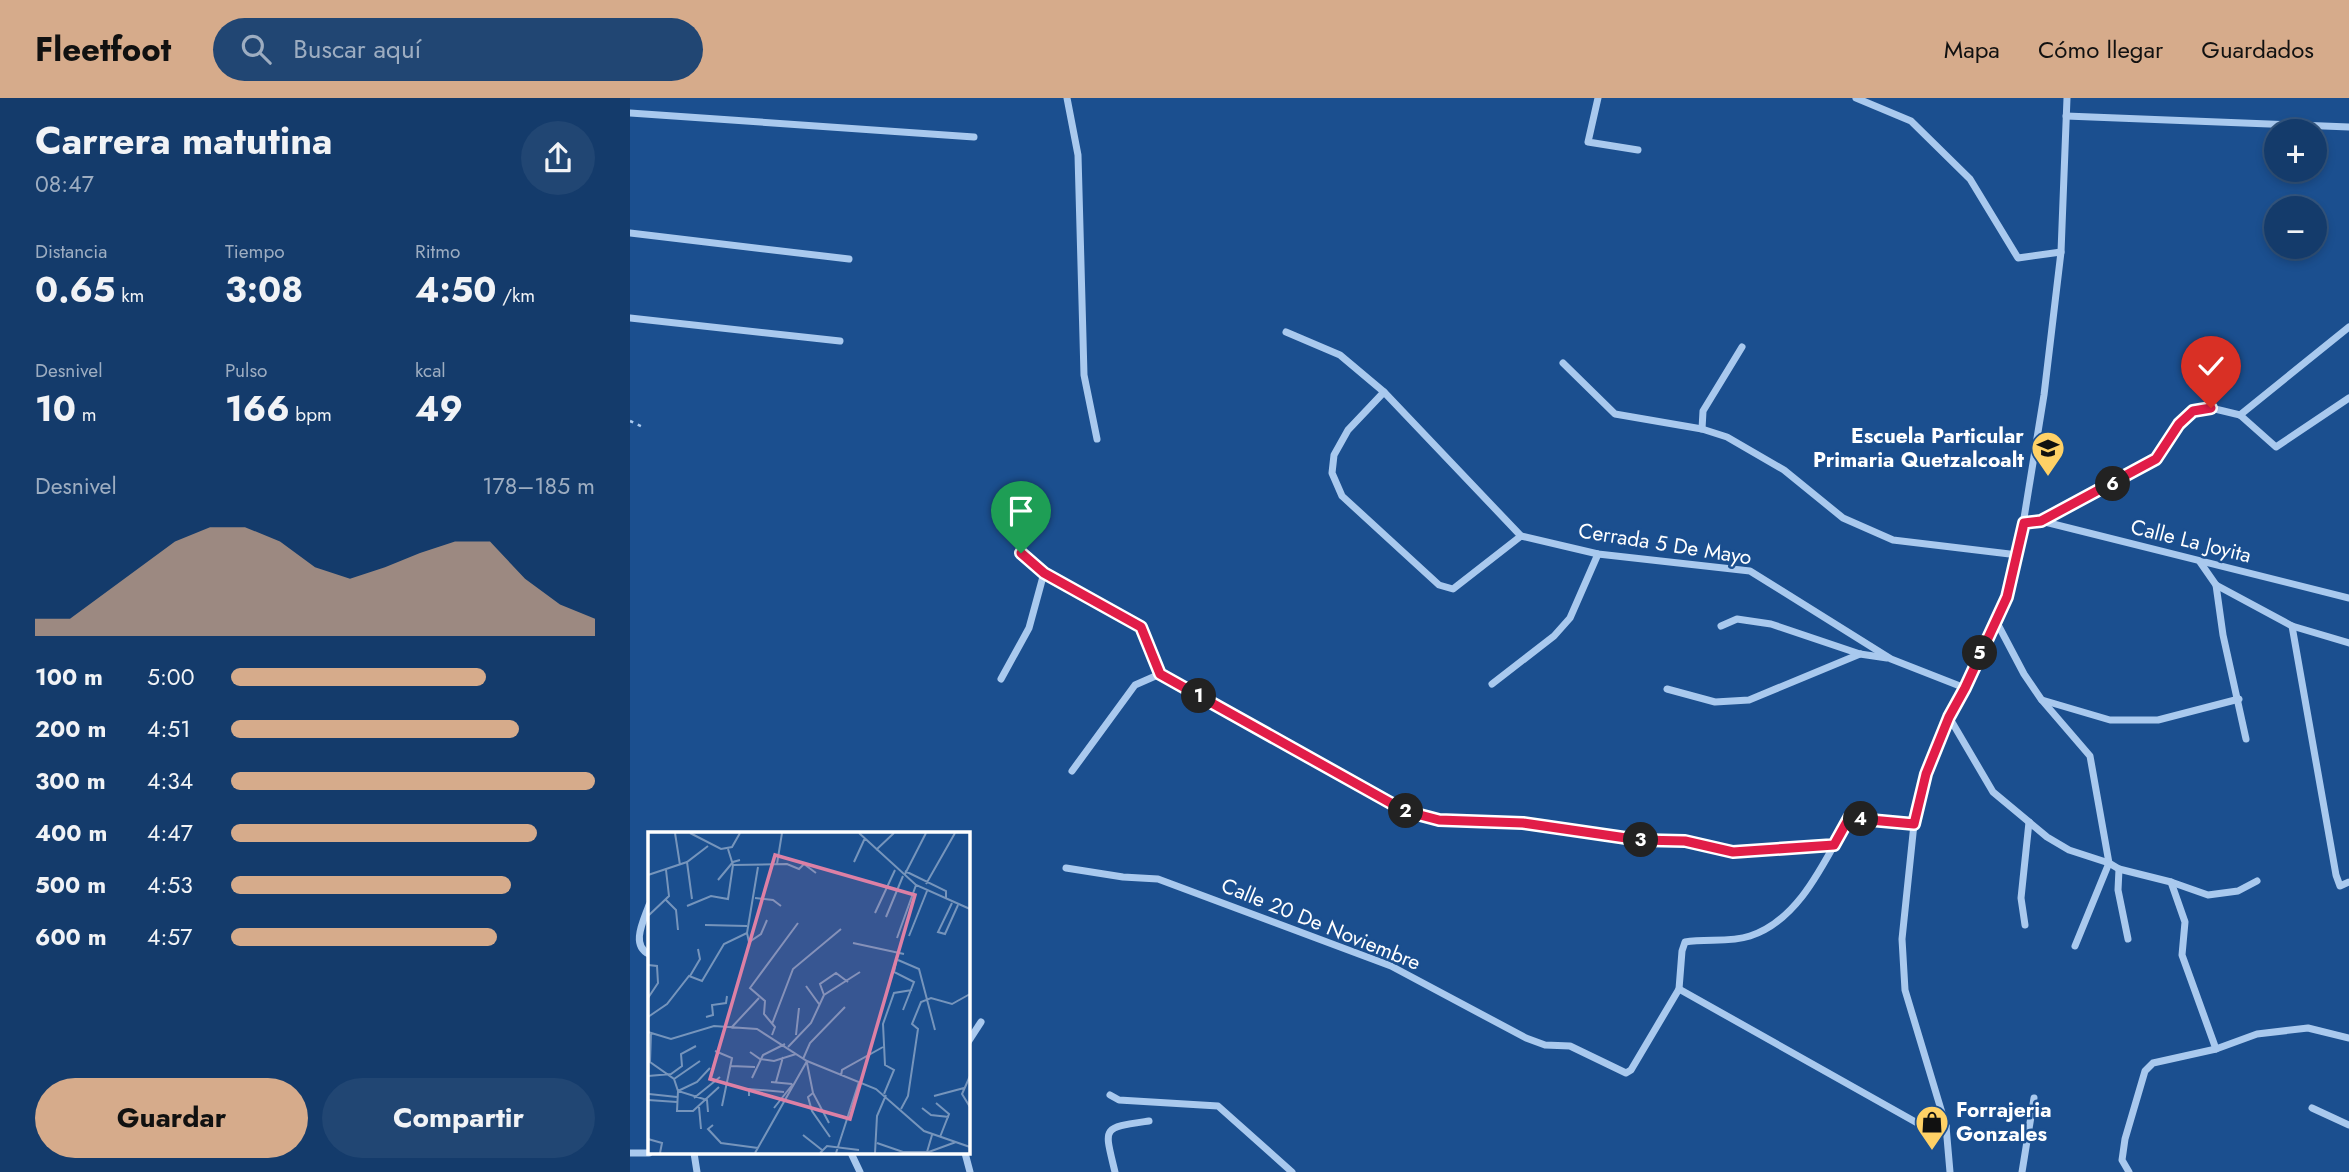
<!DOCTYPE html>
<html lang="es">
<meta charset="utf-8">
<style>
body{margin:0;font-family:Jost,sans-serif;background:#214673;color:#f1f3f6;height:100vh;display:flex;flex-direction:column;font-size:26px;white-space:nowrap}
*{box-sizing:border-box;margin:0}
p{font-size:23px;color:#9dadc1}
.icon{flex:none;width:38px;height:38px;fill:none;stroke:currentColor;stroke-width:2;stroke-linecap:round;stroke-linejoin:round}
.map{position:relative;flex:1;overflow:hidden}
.panel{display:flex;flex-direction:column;background:#143b6b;width:630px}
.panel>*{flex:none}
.buttons{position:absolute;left:1634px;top:21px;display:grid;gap:14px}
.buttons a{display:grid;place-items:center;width:63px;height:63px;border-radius:50%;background:#143b6b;box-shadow:0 4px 10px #0003,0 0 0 2px #33557e;font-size:35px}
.pin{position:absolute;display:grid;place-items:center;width:60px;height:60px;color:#fff;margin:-72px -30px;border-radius:50% 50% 50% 0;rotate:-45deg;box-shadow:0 0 7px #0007}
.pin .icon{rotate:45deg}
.km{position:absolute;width:35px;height:35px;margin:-18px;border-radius:50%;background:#222;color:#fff;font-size:19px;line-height:35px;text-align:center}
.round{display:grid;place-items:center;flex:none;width:74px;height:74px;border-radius:37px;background:#214673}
.overview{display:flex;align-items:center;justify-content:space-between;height:119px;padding:0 35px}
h1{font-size:38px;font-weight:700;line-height:52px}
.stats{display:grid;grid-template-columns:repeat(3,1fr);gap:10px;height:119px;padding:7px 35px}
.stats div{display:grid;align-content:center}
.stats b{font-size:35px;font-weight:700}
.stats small{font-size:19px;font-weight:400}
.stats p{font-size:19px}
.chart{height:196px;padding:14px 35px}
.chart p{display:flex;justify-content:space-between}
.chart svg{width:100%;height:126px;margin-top:7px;fill:#d6ab8b;opacity:.7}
.cta{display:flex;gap:14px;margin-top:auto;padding:14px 35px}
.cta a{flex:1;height:80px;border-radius:42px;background:#d6ab8b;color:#111;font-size:28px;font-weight:700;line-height:80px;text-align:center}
.cta a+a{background:#214673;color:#f1f3f6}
ul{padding:0 35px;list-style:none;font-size:23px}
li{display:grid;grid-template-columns:112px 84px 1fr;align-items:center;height:52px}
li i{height:18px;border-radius:9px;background:#d6ab8b}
header{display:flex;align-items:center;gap:42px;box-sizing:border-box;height:98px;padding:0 35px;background:#d6ab8b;color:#111}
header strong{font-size:33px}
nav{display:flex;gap:38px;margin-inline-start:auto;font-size:24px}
.search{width:490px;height:63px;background:#214673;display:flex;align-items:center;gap:18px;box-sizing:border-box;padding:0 24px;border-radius:38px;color:#9dadc1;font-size:26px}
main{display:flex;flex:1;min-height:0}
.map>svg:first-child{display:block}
</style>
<header>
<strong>Fleetfoot</strong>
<div class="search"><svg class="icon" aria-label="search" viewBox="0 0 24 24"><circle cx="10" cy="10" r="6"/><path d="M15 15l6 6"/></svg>Buscar aquí</div>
<nav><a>Mapa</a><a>Cómo llegar</a><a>Guardados</a></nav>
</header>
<main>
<section class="panel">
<div class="overview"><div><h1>Carrera matutina</h1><p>08:47</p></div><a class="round"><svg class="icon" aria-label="share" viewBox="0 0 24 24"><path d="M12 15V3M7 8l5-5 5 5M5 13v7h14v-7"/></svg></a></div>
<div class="stats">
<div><p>Distancia</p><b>0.65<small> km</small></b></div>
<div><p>Tiempo</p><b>3:08</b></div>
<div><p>Ritmo</p><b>4:50<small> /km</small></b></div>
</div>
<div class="stats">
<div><p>Desnivel</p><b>10<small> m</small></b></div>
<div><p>Pulso</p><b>166<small> bpm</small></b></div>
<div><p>kcal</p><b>49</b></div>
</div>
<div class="chart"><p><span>Desnivel</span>178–185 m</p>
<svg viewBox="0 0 160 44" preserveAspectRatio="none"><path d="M0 44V38L10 38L20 29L30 20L40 11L50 6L60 6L70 11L80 20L90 24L100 20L110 15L120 11L130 11L140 24L150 33L160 38V44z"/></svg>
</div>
<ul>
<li><b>100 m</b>5:00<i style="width:70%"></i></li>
<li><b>200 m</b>4:51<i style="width:79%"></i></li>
<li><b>300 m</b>4:34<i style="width:100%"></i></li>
<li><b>400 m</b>4:47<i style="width:84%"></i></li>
<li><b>500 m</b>4:53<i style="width:77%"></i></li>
<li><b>600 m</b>4:57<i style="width:73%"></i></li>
</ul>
<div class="cta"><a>Guardar</a><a>Compartir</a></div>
</section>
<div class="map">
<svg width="1719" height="1074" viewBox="0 0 1719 1074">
<rect width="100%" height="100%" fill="#1b4f8f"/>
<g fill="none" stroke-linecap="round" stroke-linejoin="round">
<polyline stroke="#a9c9ee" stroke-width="2.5" stroke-dasharray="3.5 5" stroke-linecap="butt" points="0,323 13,329"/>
<g stroke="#a9c9ee" stroke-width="7">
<polyline points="437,0 448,57 454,277 467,341"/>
<polyline points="968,0 958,44 1008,52"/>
<polyline points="1226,0 1281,23 1340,81 1388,160 1431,154"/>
<polyline points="0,15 344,39"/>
<polyline points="1436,18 1719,29"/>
<polyline points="0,135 219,161"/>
<polyline points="0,220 210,243"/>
<polyline points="656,234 710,257 754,294 891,438 968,456 1120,473 1261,561 1335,590"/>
<polyline points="933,265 985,316 1072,331 1097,339 1154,372 1213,420 1263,442 1388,457"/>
<polyline points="754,294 718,332 704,357 702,375 712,398 809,487 823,491 891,438"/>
<polyline points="1610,317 1719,229"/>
<polyline points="1072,331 1073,313 1112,249"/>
<polyline points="1411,423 1497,379 1526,361 1549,326 1563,313 1581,310 1610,317 1646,349 1719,300"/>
<polyline points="1394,425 1411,423 1719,500"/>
<polyline points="391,455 414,475 511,529 530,576 775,713 809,722 893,725 1010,742 1054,743 1103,754 1204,747"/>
<polyline points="1570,464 1586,487 1662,528 1719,545"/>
<polyline points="1586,487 1593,537 1616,641"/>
<polyline points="1365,521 1394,576 1411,601 1460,658 1479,765 1445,848"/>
<polyline points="1091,528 1107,521 1141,526 1230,556 1257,560"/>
<polyline points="1662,528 1706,777 1710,788 1719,784"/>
<polyline points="371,581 399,530 414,475"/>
<polyline points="862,586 924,538 940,520 968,456"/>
<polyline points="1037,591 1085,604 1119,602 1230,556"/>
<polyline points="1412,602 1480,622 1528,622 1609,601"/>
<polyline points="1319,619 1363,694 1417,739 1439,752 1479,765 1489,771 1541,784 1578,797 1608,793 1627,783"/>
<polyline points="442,673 505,587 530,576"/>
<path d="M 436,770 L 493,779 L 528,781 L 761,868 L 896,940 L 915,947 L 940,948 L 996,975 L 1001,972 L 1049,891 L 1052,853 L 1055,844 C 1076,840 1099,845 1120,838 C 1170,822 1195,762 1219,720 L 1284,726"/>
<polyline points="1489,771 1488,792 1498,841"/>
<polyline points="1541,784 1555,824 1552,857 1586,951"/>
<path d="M 19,807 C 14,822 0,847 19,856"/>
<polyline points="1395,827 1391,800 1399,724"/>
<polyline points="1049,891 1298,1031 1316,1028"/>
<polyline points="338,944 351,924"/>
<polyline points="480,997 489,1002 588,1008 662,1074"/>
<polyline points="1682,1010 1719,1027"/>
<polyline points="0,1055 19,1055"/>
<polyline points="64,1055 67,1074"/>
<polyline points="221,1055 230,1074"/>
<polyline points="335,1055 340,1074"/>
<path d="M 485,1074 C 474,1028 471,1030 519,1023"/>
<polyline points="1320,1074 1316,1028 1275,892 1272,841 1284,726 1295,676 1319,619 1335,590 1376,499 1388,457 1414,297 1431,154 1437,0"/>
<polyline points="1392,1074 1404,1000"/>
<polyline points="1499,1074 1492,1062 1495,1041 1515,973 1523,965 1586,951 1627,936 1678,930 1719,940"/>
</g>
</g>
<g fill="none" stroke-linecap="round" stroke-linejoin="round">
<defs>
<polyline id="route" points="391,455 414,475 511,529 530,576 775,713 809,722 893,725 1010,742 1055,743 1103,754 1204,747 1219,720 1284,726 1296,676 1319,619 1335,590 1377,499 1394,425 1411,423 1526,361 1549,326 1563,313 1581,310"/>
</defs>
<use href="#route" stroke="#fff" stroke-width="14"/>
<use href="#route" stroke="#e11d48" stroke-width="9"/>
</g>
<defs>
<symbol id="school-pin" viewBox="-11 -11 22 30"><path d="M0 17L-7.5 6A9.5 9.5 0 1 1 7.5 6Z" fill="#ffd166" stroke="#1b4f8f"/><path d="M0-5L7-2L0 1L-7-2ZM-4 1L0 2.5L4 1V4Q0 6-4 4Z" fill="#111"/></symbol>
<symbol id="shop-pin" viewBox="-11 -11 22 30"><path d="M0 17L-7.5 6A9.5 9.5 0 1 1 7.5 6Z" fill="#ffd166" stroke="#1b4f8f"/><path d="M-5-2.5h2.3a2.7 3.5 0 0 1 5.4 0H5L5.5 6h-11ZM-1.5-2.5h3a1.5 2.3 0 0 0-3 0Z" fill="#111"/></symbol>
</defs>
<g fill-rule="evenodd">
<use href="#school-pin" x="1399" y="331" width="38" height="52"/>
<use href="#shop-pin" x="1283" y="1005" width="38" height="52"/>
</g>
<g text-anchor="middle" stroke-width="5" stroke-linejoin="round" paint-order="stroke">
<g font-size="21" font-weight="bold" fill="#fff" stroke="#1b4f8f" text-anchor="end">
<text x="1394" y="345">Escuela Particular<tspan x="1394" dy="24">Primaria Quetzalcoalt</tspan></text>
<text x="1326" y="1019" text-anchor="start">Forrajeria<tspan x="1326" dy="24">Gonzales</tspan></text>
</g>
<g font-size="21" fill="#fff" stroke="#1b4f8f">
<text transform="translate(1561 443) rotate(14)" y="7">Calle La Joyita</text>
<text transform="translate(1035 446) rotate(9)" y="7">Cerrada 5 De Mayo</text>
<text transform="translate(691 826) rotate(22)" y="7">Calle 20 De Noviembre</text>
</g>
</g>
<g transform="translate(18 734)">
<rect width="322" height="322" fill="#1b4f8f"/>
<path fill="none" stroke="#7695bc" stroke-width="2" d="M 27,1 L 32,33M 42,1 L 73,17 L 84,15 L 92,1M 211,1 L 268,53 L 322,77M 228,18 L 246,1M 39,30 L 44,67M 206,30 L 217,6M 129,32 L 134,1M 85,33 L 139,32 L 151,37 L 156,32 L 168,41M 257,39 L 298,59 L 298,66M 257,42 L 278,1M 0,43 L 39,30 L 60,14M 70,48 L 85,30 L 92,28M 278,52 L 307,1M 107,66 L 125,68 L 133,74M 18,68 L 28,78 L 30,98M 304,71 L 290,100 L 297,102 L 310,73M 39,74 L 63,64 L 80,67 L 85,33 L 80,17M 227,81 L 247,38M 0,84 L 21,64 L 18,38M 238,85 L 255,44M 57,93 L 99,94M 99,101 L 101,110 L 113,102 L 119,88M 261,104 L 279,59M 249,106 L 268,53M 205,111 L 256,122M 250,120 L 246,140 L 266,150 L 255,178M 250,128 L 271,137 L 287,198M 0,133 L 9,134 L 10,151 L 0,166M 42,144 L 52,127 L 50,117M 158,154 L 171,172M 176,163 L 172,152 L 188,141 L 200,150M 0,185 L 19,172 L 41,144 L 54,149 L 76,112 L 99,101 L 110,35M 58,185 L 65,183 L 64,173 L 78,171 L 79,164M 124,192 L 145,137 L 193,97M 83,196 L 111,166M 0,200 L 23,207 L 66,194 L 109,197 L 159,229 L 228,257 L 276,299 L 322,315M 3,201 L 2,230 L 26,247 L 30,259 L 59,268 L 60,280M 124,203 L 127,195 L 116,182 L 117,169 L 102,156 L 150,91M 148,203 L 151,176M 140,215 L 163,191 L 176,163 L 212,140M 67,219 L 84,226 L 74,274M 102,220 L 112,227 L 126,229 L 148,222M 155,227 L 162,211 L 197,175M 159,231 L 165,261 L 181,291M 83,234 L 107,235M 62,236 L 49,250 L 30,259 L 29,279 L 45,279 L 71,255M 0,244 L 23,242 L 34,234 L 33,222 L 48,214M 193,244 L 194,238 L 235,215M 322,244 L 314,262 L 322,275M 104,246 L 115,223 L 137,212M 26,247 L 52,229M 123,250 L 144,252M 128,250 L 135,225M 165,261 L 160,265 L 164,279 L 182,305M 1,262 L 29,265M 236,262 L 246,238 L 237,233 L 235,192 L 246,161 L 264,158M 101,264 L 101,257 L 136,260M 286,264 L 316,256M 46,266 L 72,245M 0,268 L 29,270M 288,271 L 301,282 L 292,305M 51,275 L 53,297M 126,276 L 145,252M 274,276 L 283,283 L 301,285M 253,277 L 260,264 L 270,197 L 264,192 L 273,170 L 283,166 L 304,172 L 322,162M 65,293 L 60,297 L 73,311 L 110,316M 155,303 L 174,318M 0,307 L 14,311 L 12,321M 229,311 L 255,320 L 279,320 L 284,303M 107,321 L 159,229M 172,321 L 179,314 L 211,318M 188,321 L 211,250M 227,321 L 229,284 L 238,263M 278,321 L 308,310"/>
<path fill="#dd80a5" fill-opacity="0.15" stroke="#dd80a5" stroke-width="3.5" d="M 127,23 L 267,63 L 202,287 L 62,247 Z"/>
<rect width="322" height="322" fill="none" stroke="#fff" stroke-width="3.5"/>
</g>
</svg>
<div class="buttons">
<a>+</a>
<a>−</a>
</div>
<div class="pin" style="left:391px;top:455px;background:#1e9e55"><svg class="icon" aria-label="arrive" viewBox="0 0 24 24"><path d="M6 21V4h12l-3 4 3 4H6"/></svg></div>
<div class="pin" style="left:1581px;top:310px;background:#d93025"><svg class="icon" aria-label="check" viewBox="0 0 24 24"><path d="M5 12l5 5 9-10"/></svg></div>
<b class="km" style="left:569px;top:598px">1</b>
<b class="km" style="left:776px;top:713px">2</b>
<b class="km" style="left:1011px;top:742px">3</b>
<b class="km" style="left:1231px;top:721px">4</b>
<b class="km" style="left:1350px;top:555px">5</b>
<b class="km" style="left:1483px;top:386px">6</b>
</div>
</main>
